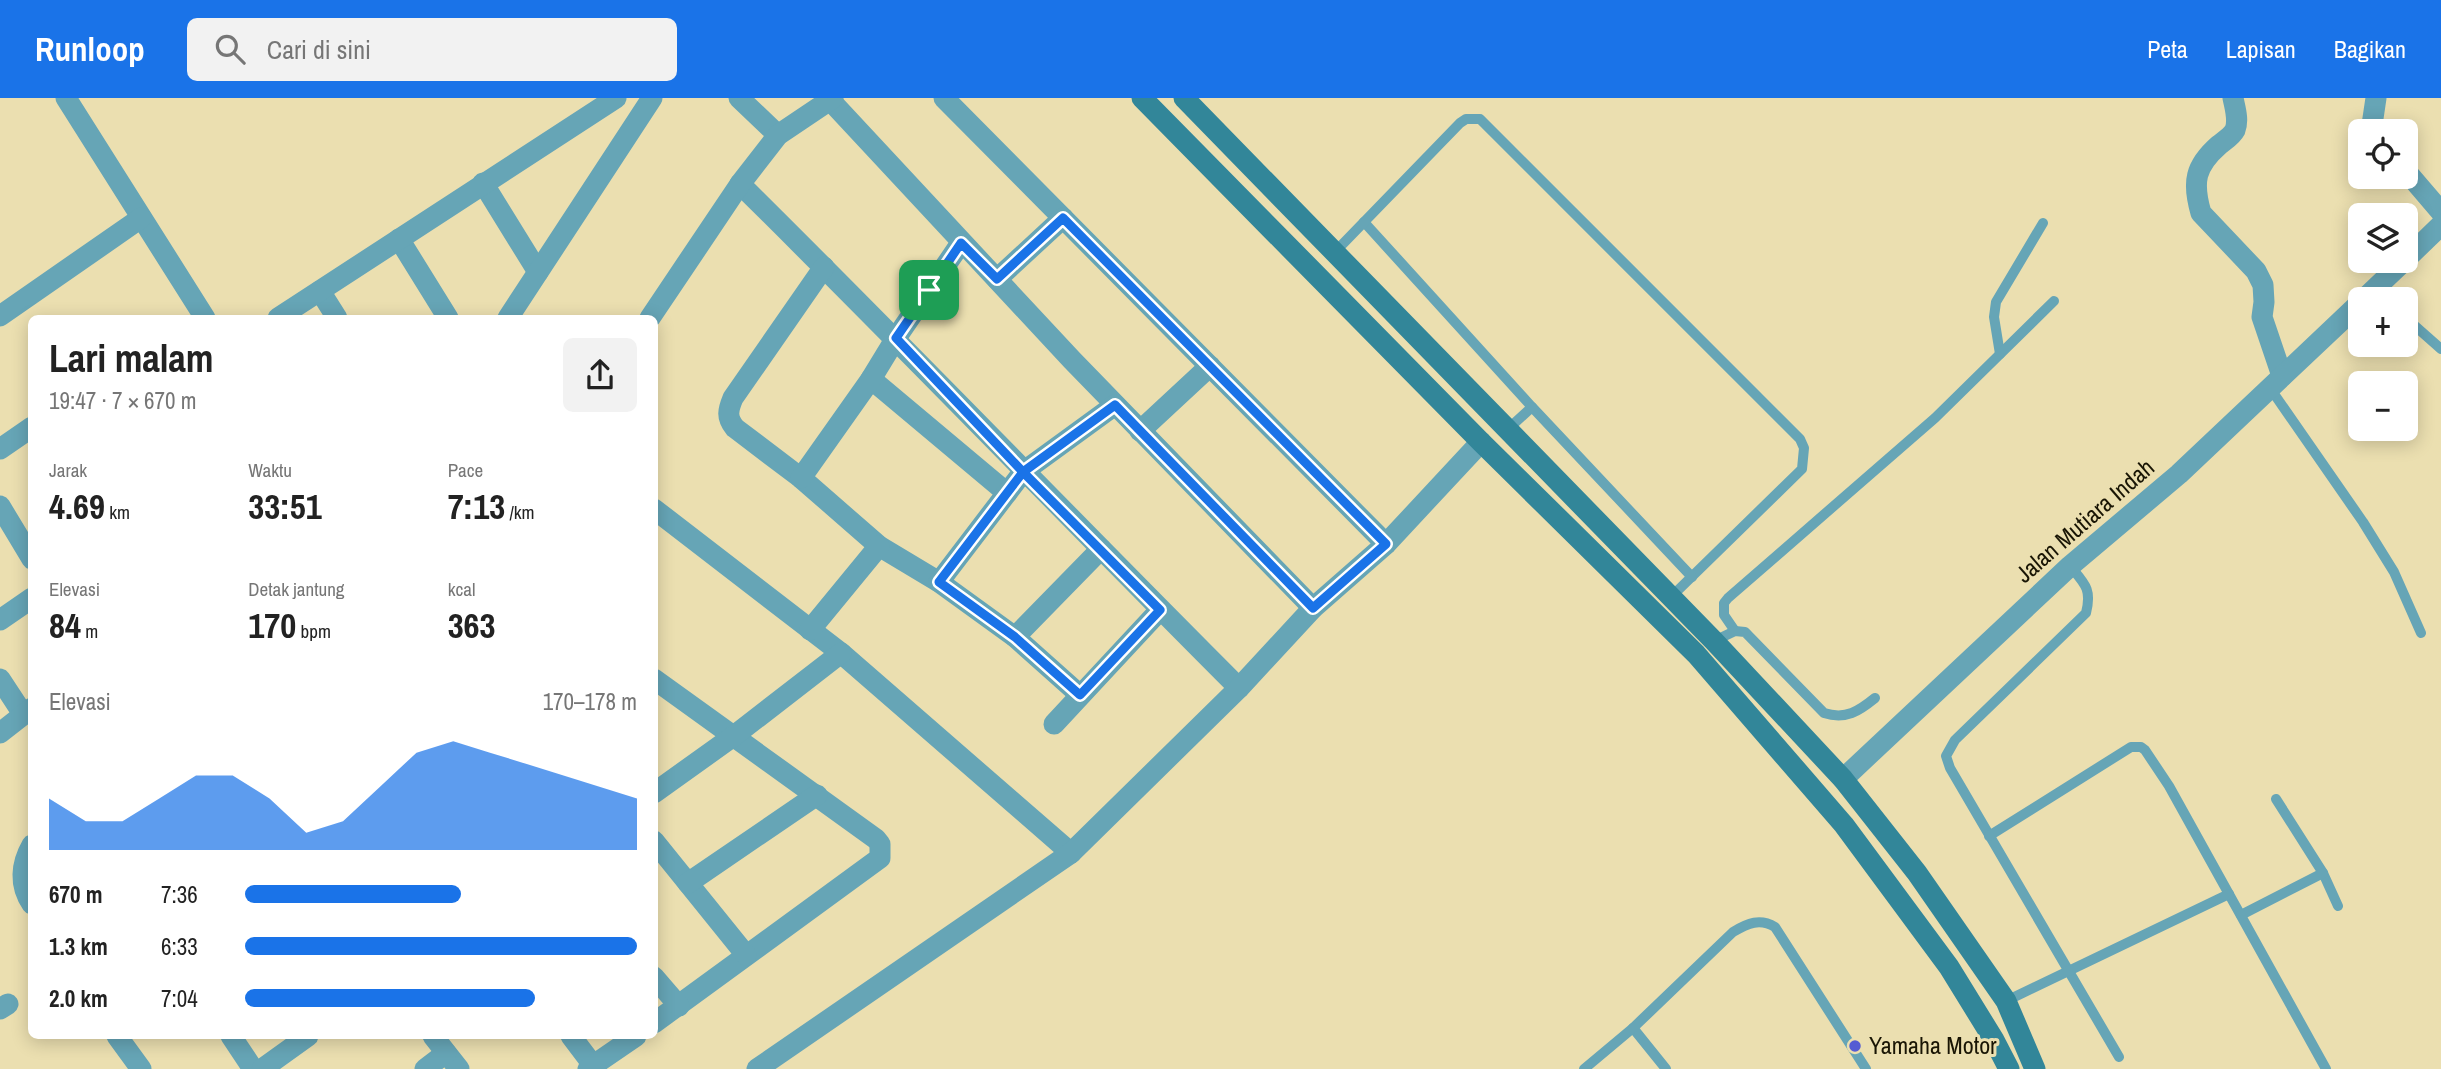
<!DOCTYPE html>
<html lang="id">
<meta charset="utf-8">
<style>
body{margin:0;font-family:"Archivo Narrow",sans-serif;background:#f2f2f2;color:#222;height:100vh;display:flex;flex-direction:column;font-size:26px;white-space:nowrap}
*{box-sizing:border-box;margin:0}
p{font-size:23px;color:#767676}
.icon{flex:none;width:38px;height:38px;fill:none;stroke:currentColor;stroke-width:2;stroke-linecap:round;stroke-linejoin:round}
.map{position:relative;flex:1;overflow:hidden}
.side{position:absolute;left:28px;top:217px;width:630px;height:724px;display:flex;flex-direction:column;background:#fff;border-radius:10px;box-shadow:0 4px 18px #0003}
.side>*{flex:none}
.fabs{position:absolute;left:2348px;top:21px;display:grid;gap:14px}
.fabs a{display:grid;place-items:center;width:70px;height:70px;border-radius:10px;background:#fff;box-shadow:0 4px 18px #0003;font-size:35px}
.pin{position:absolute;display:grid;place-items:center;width:60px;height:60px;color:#fff;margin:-30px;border-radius:14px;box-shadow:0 4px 10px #0006}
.round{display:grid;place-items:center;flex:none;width:74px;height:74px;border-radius:10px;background:#f2f2f2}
.overview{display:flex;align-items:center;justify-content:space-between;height:119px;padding:0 21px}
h1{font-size:38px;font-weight:700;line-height:52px}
.figures{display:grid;grid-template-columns:repeat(3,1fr);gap:10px;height:119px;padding:7px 21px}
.figures div{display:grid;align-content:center}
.figures b{font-size:35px;font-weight:700}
.figures small{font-size:19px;font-weight:400}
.figures p{font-size:19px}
.chart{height:196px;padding:14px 21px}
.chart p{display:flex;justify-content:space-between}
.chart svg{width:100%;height:126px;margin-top:7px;fill:#1a73e8;opacity:.7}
ul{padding:0 21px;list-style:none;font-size:23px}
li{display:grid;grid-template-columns:112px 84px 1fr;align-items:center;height:52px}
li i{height:18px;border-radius:9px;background:#1a73e8}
header{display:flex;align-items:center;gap:42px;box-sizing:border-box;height:98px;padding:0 35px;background:#1a73e8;color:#fff}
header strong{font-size:33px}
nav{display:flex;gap:38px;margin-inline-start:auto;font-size:24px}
.search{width:490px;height:63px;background:#f2f2f2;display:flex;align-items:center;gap:18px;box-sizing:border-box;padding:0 24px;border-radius:10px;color:#767676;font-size:26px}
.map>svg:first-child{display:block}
</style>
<header>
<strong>Runloop</strong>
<div class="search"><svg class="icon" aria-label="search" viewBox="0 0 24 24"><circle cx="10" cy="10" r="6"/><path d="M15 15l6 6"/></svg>Cari di sini</div>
<nav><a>Peta</a><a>Lapisan</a><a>Bagikan</a></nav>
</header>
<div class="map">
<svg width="2441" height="971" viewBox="0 0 2441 971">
<rect width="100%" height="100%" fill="#ebdfb0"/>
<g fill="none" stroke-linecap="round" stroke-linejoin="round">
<g stroke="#66a5b6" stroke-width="10">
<polyline points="1364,124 1532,309 1507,332"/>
<polyline points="1334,155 1460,25 1466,21 1480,21 1800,341 1804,350 1802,371 1671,499"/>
<polyline points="2406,220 2441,251"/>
<polyline points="2000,256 1994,219 1996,204 2043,125"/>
<polyline points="2270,290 2363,424 2394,474 2421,535"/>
<polyline points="1532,309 1692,479"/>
<path d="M 2070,468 C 2085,486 2092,491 2086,515 L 1955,642 L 1946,658 L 1950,670 L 2119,959"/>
<polyline points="1735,533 1724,517 1724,505 1728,500 1935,320 2054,203"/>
<path d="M 1712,544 L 1735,533 L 1745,534 L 1824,615 C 1846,622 1859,613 1875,600"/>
<polyline points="2276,701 2323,775 2338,808"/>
<polyline points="1989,738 2131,649 2141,649 2145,652 2169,688 2326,971"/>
<polyline points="2241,817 2323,775"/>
<polyline points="2006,903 2229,796"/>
<polyline points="1633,930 1666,971"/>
<path d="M 1584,971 L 1633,930 L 1733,834 C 1748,825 1760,820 1775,829 L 1866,971"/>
</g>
<g stroke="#66a5b6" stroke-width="21">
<polyline points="66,0 205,220"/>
<polyline points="739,0 778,37"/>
<polyline points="944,0 1386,446"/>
<path d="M 2233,0 C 2235,10 2239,22 2235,32 C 2232,38 2224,43 2219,47 C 2195,68 2192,84 2201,115 L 2256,173 L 2263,187 L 2264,204 L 2262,219 L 2282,278"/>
<polyline points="830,2 1072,262 1313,510"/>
<polyline points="2375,33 2372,27 2376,0"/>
<polyline points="2406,73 2441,114"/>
<polyline points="483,85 538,174"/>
<path d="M 740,86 C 908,252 1072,423 1239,590"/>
<polyline points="399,141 448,220"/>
<polyline points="2406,161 2441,127"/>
<path d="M 824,169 L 733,300 C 728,312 726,319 735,330 L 801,380 L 879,448 L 939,484 L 1015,539 L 1080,597"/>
<polyline points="997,181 1063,120"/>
<polyline points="320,193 337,220"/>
<polyline points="2364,201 2404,163"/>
<polyline points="0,218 141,120"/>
<polyline points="278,220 616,0"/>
<polyline points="508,220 652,0"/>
<polyline points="650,220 740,86 778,37 833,0"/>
<polyline points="871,281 1007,395"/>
<polyline points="1140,333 1210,268"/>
<polyline points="0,351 32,329"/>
<polyline points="801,380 871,281 896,240 961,145"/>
<polyline points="0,408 32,461"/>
<polyline points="654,411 841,555 1071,755"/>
<polyline points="939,484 1023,374 1115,307"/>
<polyline points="0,522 32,500"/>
<polyline points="810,532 879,448"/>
<polyline points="1015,539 1101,451"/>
<polyline points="0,581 23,616"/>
<polyline points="654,581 876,741 880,746 880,760 654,925"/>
<polyline points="1054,626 1160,512"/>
<polyline points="0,635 32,610"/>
<polyline points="1843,681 2070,468 2179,376 2361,204"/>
<polyline points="654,695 735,637 841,555"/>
<polyline points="654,743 746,857"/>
<path d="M 32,747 C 21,766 19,787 32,806"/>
<polyline points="688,785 817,697"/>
<polyline points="654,879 679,908"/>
<polyline points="0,911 8,906"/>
<polyline points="117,938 141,971"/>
<polyline points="231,938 253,971"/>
<polyline points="433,938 459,971"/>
<polyline points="571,938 596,971"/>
<polyline points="262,971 308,938"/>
<polyline points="425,971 446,955"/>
<polyline points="588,971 636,938"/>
<polyline points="757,971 1071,755 1239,590 1313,510 1386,446 1481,344"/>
</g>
<g stroke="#328699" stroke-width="21">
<polyline points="1142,0 1481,344 1696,556 1844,727 1949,869 1994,942 2009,971"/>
<polyline points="1184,0 1714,543 1843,681 1917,775 2006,903 2035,971"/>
</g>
</g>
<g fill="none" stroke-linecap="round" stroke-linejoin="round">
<defs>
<polyline id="route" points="929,192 896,240 1023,374 1160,512 1080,597 1015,539 939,484 1023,374 1115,307 1313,510 1386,446 1063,120 997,181 961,145 929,192"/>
</defs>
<use href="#route" stroke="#fff" stroke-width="14"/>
<use href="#route" stroke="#1a73e8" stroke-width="9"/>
</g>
<circle fill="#555cd3" stroke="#ebdfb0" stroke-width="2.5" cx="1855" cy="948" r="7"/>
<g text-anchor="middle" stroke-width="6" stroke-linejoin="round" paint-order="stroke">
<g font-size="24" fill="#191504" stroke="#ebdfb0">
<text transform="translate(2085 423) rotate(-41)" y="8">Jalan Mutiara Indah</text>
</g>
<g font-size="24" fill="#191504" stroke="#ebdfb0" text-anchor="start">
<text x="1869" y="956">Yamaha Motor</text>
</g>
</g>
</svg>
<div class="fabs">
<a><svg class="icon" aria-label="locate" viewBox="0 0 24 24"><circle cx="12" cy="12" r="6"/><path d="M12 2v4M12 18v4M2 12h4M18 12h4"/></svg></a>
<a><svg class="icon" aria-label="layers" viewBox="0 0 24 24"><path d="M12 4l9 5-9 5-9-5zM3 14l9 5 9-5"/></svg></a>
<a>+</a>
<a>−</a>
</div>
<div class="pin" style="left:929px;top:192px;background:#1e9e55"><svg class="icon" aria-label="arrive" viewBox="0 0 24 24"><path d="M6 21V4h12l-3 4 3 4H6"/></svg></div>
<section class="side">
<div class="overview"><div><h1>Lari malam</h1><p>19:47 · 7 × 670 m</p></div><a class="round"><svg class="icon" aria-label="share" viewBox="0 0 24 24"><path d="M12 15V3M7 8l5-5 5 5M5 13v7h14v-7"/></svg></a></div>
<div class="figures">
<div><p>Jarak</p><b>4.69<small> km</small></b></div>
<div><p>Waktu</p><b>33:51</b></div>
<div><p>Pace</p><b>7:13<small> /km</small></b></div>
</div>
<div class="figures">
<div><p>Elevasi</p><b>84<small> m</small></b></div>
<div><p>Detak jantung</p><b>170<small> bpm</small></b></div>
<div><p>kcal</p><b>363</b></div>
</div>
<div class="chart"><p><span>Elevasi</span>170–178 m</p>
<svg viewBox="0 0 160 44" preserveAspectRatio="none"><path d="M0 44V26L10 34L20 34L30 26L40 18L50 18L60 26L70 38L80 34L90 22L100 10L110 6L120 10L130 14L140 18L150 22L160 26V44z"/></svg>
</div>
<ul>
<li><b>670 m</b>7:36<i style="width:55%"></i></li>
<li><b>1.3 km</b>6:33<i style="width:100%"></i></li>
<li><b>2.0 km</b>7:04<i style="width:74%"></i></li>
</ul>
</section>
</div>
